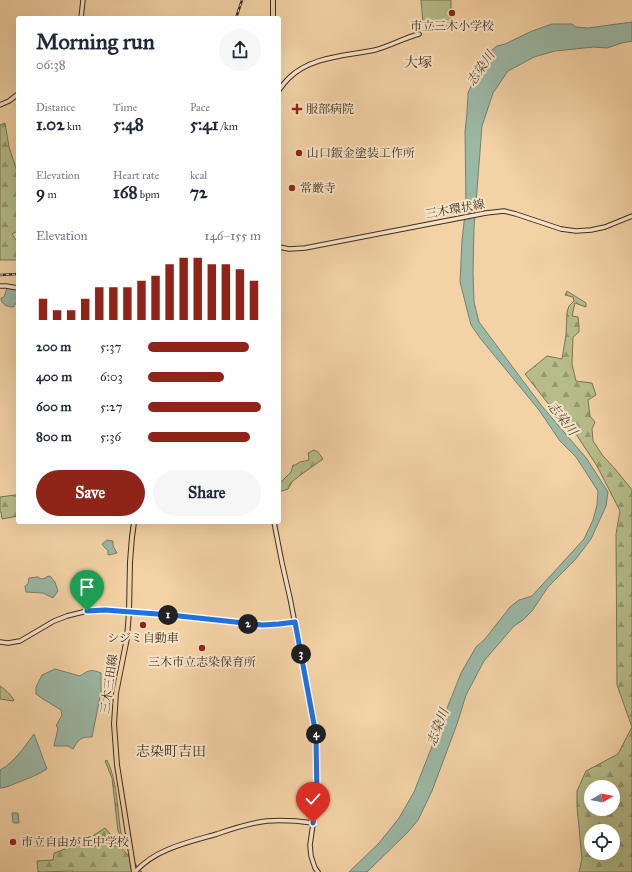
<!DOCTYPE html>
<meta charset="utf-8">
<style>
body{margin:0;font-family:"IM FELL Great Primer","Noto Serif JP",serif;background:#f6f6f7;color:#1f2937;height:100vh;display:flex;flex-direction:column;font-size:15px;white-space:nowrap}
*{box-sizing:border-box;margin:0}
p{font-size:13px;color:#747a83}
.icon{flex:none;width:22px;height:22px;fill:none;stroke:currentColor;stroke-width:2;stroke-linecap:round;stroke-linejoin:round}
.map{position:relative;flex:1;overflow:hidden}
.details{position:absolute;left:16px;top:16px;width:265px;height:508px;display:flex;flex-direction:column;background:#fff;border-radius:4px;box-shadow:0 4px 16px #0002}
.details>*{flex:none}
.needle{width:26px;rotate:81deg}
.fabs{position:absolute;left:584px;top:780px;display:grid;gap:8px}
.fabs a{display:grid;place-items:center;width:36px;height:36px;border-radius:50%;background:#fff;box-shadow:0 4px 16px #0002;font-size:20px}
.pin{position:absolute;display:grid;place-items:center;width:34px;height:34px;color:#fff;margin:-41px -17px;border-radius:50% 50% 50% 0;rotate:-45deg;box-shadow:0 0 4px #0007}
.pin .icon{rotate:45deg}
.km{position:absolute;width:20px;height:20px;margin:-10px;border-radius:50%;background:#222;color:#fff;font-size:11px;line-height:20px;text-align:center}
.round{display:grid;place-items:center;flex:none;width:42px;height:42px;border-radius:21px;background:#f6f6f7}
.summary{display:flex;align-items:center;justify-content:space-between;height:68px;padding:0 20px}
h1{font-size:22px;font-weight:700;line-height:30px}
.figures{display:grid;grid-template-columns:repeat(3,1fr);gap:6px;height:68px;padding:4px 20px}
.figures div{display:grid;align-content:center}
.figures b{font-size:17px;font-weight:700}
.figures small{font-size:11px;font-weight:400}
.figures p{font-size:11px}
.chart{height:112px;padding:8px 20px}
.chart p{display:flex;justify-content:space-between}
.chart svg{width:100%;height:72px;margin-top:4px;stroke:#8f2418;stroke-width:6}
.button{display:flex;gap:8px;margin-top:auto;padding:8px 20px}
.button a{flex:1;height:46px;border-radius:24px;background:#8f2418;color:#fff;font-size:16px;font-weight:700;line-height:46px;text-align:center}
.button a+a{background:#f6f6f7;color:#1f2937}
ul{padding:0 20px;list-style:none;font-size:13px}
li{display:grid;grid-template-columns:64px 48px 1fr;align-items:center;height:30px}
li i{height:10px;border-radius:5px;background:#8f2418}
.map>svg:first-child{display:block}
</style>
<div class="map">
<svg width="632" height="872" viewBox="0 0 632 872">
<defs>
<pattern id="forest-firs" width="22" height="20" patternUnits="userSpaceOnUse"><rect width="22" height="20" fill="#b6bd8a"/><path d="M5 1l3.5 6h-7zM16 11l3.5 6h-7z" fill="#959a70"/></pattern>
</defs>
<rect width="100%" height="100%" fill="#f3d2a6"/>
<filter id="stains"><feTurbulence type="fractalNoise" baseFrequency=".005" numOctaves="4"/><feColorMatrix values="0 0 0 0 .2 0 0 0 0 .09 0 0 0 0 .02 0 0 0 .5 -.17"/></filter>
<radialGradient id="worn" r=".72"><stop offset=".6" stop-color="#630" stop-opacity="0"/><stop offset="1" stop-color="#630" stop-opacity=".3"/></radialGradient>
<g fill="url(#forest-firs)" stroke="#797656" fill-rule="evenodd">
<polygon points="5,123 9,147 18,174 18,231 12,234 18,243 18,260 0,260 0,125"/>
<path d="M 567,291 L 586,303 L 586,307 L 575,303 L 572,316 L 578,317 L 579,326 L 579,332 L 573,337 L 572,364 L 576,381 L 592,383 L 596,395 L 588,400 L 590,416 L 595,422 L 592,429 L 593,441 L 603,456 L 616,470 L 632,490 L 632,872 L 579,872 L 582,859 L 577,806 L 577,791 L 586,771 L 618,754 L 632,727 L 617,685 L 616,534 L 620,511 L 597,466 L 572,428 L 554,411 L 525,374 L 547,356 L 562,359 L 566,335 L 567,312 L 569,306 L 574,301 L 573,297 L 565,295 ZM 591,787 L 613,787 L 613,809 L 591,809 ZM 591,831 L 613,831 L 613,853 L 591,853 Z"/>
<polygon points="314,450 318,452 323,459 299,476 292,482 288,489 279,492 279,484 291,472 293,465 295,465 300,462 309,460 308,453"/>
<polygon points="15,495 18,495 18,516 2,519 1,512 0,512 0,497"/>
<path d="M 0,686 C 6,690 10,694 14,700 L 13,701 L 0,699 Z"/>
<path d="M 107,760 C 117,781 117,804 120,827 L 121,833 L 126,841 L 125,844 L 118,831 L 112,778 L 105,761 Z"/>
<polygon points="105,828 142,872 73,872 73,871 38,872 37,861 53,860 54,853 80,844"/>
</g>
<polygon fill="#b6bd8a" stroke="#797656" points="421,0 451,0 451,25 432,26 423,22"/>
<g fill="#9bb8a5" stroke="#758171">
<polygon points="632,22 632,41 622,43 607,48 594,47 555,51 534,57 508,71 493,93 482,126 474,228 473,273 474,302 479,322 541,405 587,459 608,492 606,506 591,539 575,560 548,587 532,611 523,620 514,626 484,661 466,695 457,724 432,791 418,820 408,832 367,872 349,872 379,843 399,818 414,792 461,673 476,647 485,639 510,607 519,600 532,596 584,539 593,520 597,505 598,491 576,457 560,441 539,410 480,338 471,325 460,282 462,240 466,205 465,131 467,113 468,93 477,73 486,55 497,46 505,44 532,31 552,24 572,24 576,27 588,28"/>
<path d="M 7,288 L 17,290 L 18,302 L 17,302 L 13,307 C 7,307 1,304 1,298 L 4,297 Z"/>
<polygon points="107,540 113,541 113,546 117,553 109,555 108,555 108,550 105,548 102,544"/>
<polygon points="50,576 55,582 58,591 53,598 43,593 26,592 25,586 28,584 29,578 38,577 41,579 46,578 46,577"/>
<path d="M 55,669 L 80,676 C 89,670 91,669 101,673 L 101,692 L 92,737 C 80,737 79,739 73,749 L 68,746 L 54,746 L 58,728 L 56,726 L 62,715 L 61,710 L 43,699 L 36,694 L 36,687 L 42,675 Z"/>
<path d="M 34,734 L 47,769 C 38,775 29,778 19,782 C 11,785 9,787 0,788 L 0,770 C 15,762 24,747 34,734 Z"/>
<polygon points="12,813 18,813 19,823 13,823"/>
</g>
<g fill="none" stroke-linecap="round" stroke-linejoin="round">
<defs>
<g id="secondary">
<polyline points="81,18 83,0"/>
<path d="M 279,90 C 282,86 285,82 289,78 C 311,56 347,56 375,50 C 390,46 404,38 419,34"/>
<polyline points="0,105 9,101 18,94"/>
<polyline points="279,247 289,249 305,248 486,213 504,211 516,214 561,229 576,231 591,230 605,227 632,216"/>
<polyline points="0,286 6,286 18,288"/>
<polyline points="274,522 282,563 290,598 315,728 317,796 310,845 311,856 315,868 318,872"/>
<polyline points="0,642 8,643 20,641 54,621 67,616 87,611 105,610 194,617 246,624 262,625 279,625 295,622"/>
<path d="M 135,872 C 155,849 189,842 217,834 C 234,828 249,823 267,821 C 282,820 298,821 313,823"/>
</g>
<g id="primary">
<polyline points="273,18 273,0"/>
<polyline points="134,522 132,537 130,562 129,612 127,638 116,693 114,724 117,765 134,872"/>
</g>
</defs>
<use href="#secondary" stroke="#3c2e23" stroke-width="5.5"/>
<use href="#primary" stroke="#3c2e23" stroke-width="6"/>
<use href="#secondary" stroke="#f7e2c5" stroke-width="3.5"/>
<use href="#primary" stroke="#f3d2a6" stroke-width="4"/>
<defs>
<g id="rail">
<polyline points="236,18 242,0"/>
<polyline points="0,275 18,274"/>
</g>
</defs>
<use href="#rail" stroke="#3c2e23" stroke-width="2.5"/>
<use href="#rail" stroke="#f7e2c5" stroke-width="1" stroke-dasharray="3" stroke-linecap="butt"/>
</g>
<g fill="none" stroke-linecap="round" stroke-linejoin="round">
<defs>
<polyline id="route" points="87,611 105,610 170,615 262,625 279,624 295,622 316,735 317,796 313,823"/>
</defs>
<use href="#route" stroke="#fff" stroke-width="8"/>
<use href="#route" stroke="#1a73e8" stroke-width="5"/>
</g>
<g fill="#8f2418" stroke="#f7e2c5" stroke-width="1.5">
<circle cx="452" cy="13" r="4"/>
<path d="M295 103h4v4h4v4h-4v4h-4v-4h-4v-4h4z"/>
<circle cx="299" cy="153" r="4"/>
<circle cx="292" cy="188" r="4"/>
<circle cx="143" cy="625" r="4"/>
<circle cx="202" cy="648" r="4"/>
<circle cx="13" cy="842" r="4"/>
</g>
<g text-anchor="middle" stroke-width="4" stroke-linejoin="round" paint-order="stroke">
<g font-size="12" fill="#3c2e23" stroke="#f7e2c5" text-anchor="start">
<text x="452" y="30" text-anchor="middle">市立三木小学校</text>
<text x="306" y="113">服部病院</text>
<text x="307" y="157">山口鈑金塗装工作所</text>
<text x="300" y="192">常厳寺</text>
<text x="143" y="642" text-anchor="middle">シジミ自動車</text>
<text x="202" y="666" text-anchor="middle">三木市立志染保育所</text>
<text x="21" y="846">市立自由が丘中学校</text>
</g>
<g font-size="12" fill="#3c2e23" stroke="#f7e2c5">
<text transform="translate(455 209) rotate(-10)" y="4">三木環状線</text>
<text transform="translate(109 684) rotate(-82)" y="4">三木三田線</text>
</g>
<g font-size="13" font-style="italic" fill="#4f4a3d" stroke="#f7e2c5">
<text transform="translate(480 68) rotate(-56)" y="5">志染川</text>
<text transform="translate(563 418) rotate(52)" y="5">志染川</text>
<text transform="translate(437 727) rotate(-69)" y="5">志染川</text>
</g>
<g font-size="14" fill="#3c2e23" stroke="#f7e2c5">
<text x="418" y="67">大塚</text>
<text x="171" y="756">志染町吉田</text>
</g>
</g>
<rect width="100%" height="100%" filter="url(#stains)"/>
<rect width="100%" height="100%" fill="url(#worn)"/>
</svg>
<div class="fabs">
<a><svg class="needle" viewBox="-14 -14 28 28"><path d="M0-13l5 13h-10z" fill="#e53935"/><path d="M0 13l5-13h-10z" fill="#747a83"/></svg></a>
<a><svg class="icon" aria-label="locate" viewBox="0 0 24 24"><circle cx="12" cy="12" r="6"/><path d="M12 2v4M12 18v4M2 12h4M18 12h4"/></svg></a>
</div>
<div class="pin" style="left:87px;top:611px;background:#1e9e55"><svg class="icon" aria-label="arrive" viewBox="0 0 24 24"><path d="M6 21V4h12l-3 4 3 4H6"/></svg></div>
<div class="pin" style="left:313px;top:823px;background:#d93025"><svg class="icon" aria-label="check" viewBox="0 0 24 24"><path d="M5 12l5 5 9-10"/></svg></div>
<b class="km" style="left:168px;top:615px">1</b>
<b class="km" style="left:248px;top:624px">2</b>
<b class="km" style="left:301px;top:654px">3</b>
<b class="km" style="left:316px;top:734px">4</b>
<section class="details">
<div class="summary"><div><h1>Morning run</h1><p>06:38</p></div><a class="round"><svg class="icon" aria-label="share" viewBox="0 0 24 24"><path d="M12 15V3M7 8l5-5 5 5M5 13v7h14v-7"/></svg></a></div>
<div class="figures">
<div><p>Distance</p><b>1.02<small> km</small></b></div>
<div><p>Time</p><b>5:48</b></div>
<div><p>Pace</p><b>5:41<small> /km</small></b></div>
</div>
<div class="figures">
<div><p>Elevation</p><b>9<small> m</small></b></div>
<div><p>Heart rate</p><b>168<small> bpm</small></b></div>
<div><p>kcal</p><b>72</b></div>
</div>
<div class="chart"><p><span>Elevation</span>146–155 m</p>
<svg viewBox="0 0 160 44" preserveAspectRatio="none"><path d="M5 44V31M15 44V38M25 44V38M35 44V31M45 44V24M55 44V24M65 44V24M75 44V20M85 44V17M95 44V10M105 44V6M115 44V6M125 44V10M135 44V10M145 44V13M155 44V20"/></svg>
</div>
<ul>
<li><b>200 m</b>5:37<i style="width:89%"></i></li>
<li><b>400 m</b>6:03<i style="width:67%"></i></li>
<li><b>600 m</b>5:27<i style="width:100%"></i></li>
<li><b>800 m</b>5:36<i style="width:90%"></i></li>
</ul>
<div class="button"><a>Save</a><a>Share</a></div>
</section>
</div>
